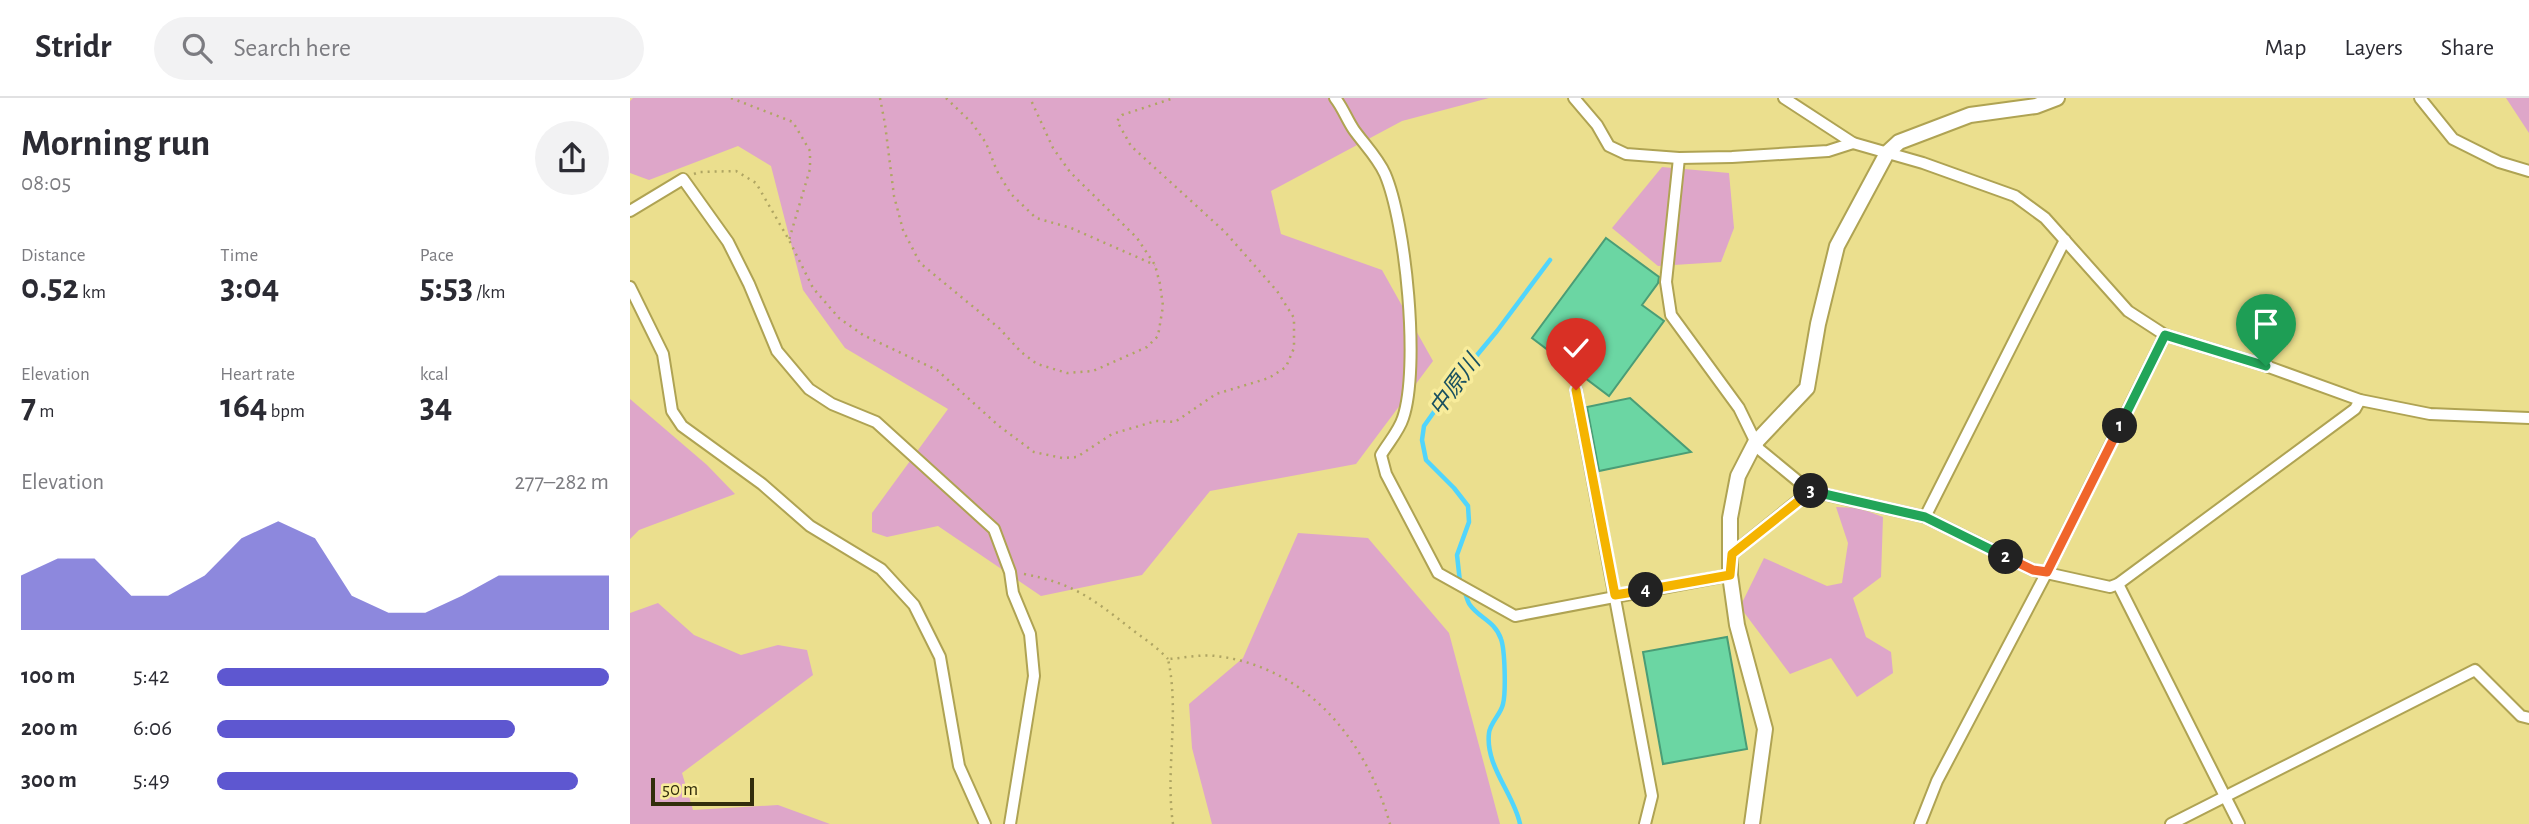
<!DOCTYPE html>
<meta charset="utf-8">
<style>
body{margin:0;font-family:"Alegreya Sans","Noto Sans JP",sans-serif;background:#f2f2f3;color:#2b2b33;height:100vh;display:flex;flex-direction:column;font-size:26px;white-space:nowrap}
*{box-sizing:border-box;margin:0}
p{font-size:23px;color:#7c7c81}
.icon{flex:none;width:38px;height:38px;fill:none;stroke:currentColor;stroke-width:2;stroke-linecap:round;stroke-linejoin:round}
.map{position:relative;flex:1;overflow:hidden}
.sheet{display:flex;flex-direction:column;background:#fff;width:630px}
.sheet>*{flex:none}
.scale{position:absolute;left:21px;bottom:18px;width:103px;box-sizing:border-box;padding-left:7px;border:4px solid #322d0b;border-top:0;font-size:19px;line-height:24px;white-space:nowrap;color:#322d0b;-webkit-text-stroke:5px #f8ec9b;paint-order:stroke}
.pin{position:absolute;display:grid;place-items:center;width:60px;height:60px;color:#fff;margin:-72px -30px;border-radius:50% 50% 50% 0;rotate:-45deg;box-shadow:0 0 7px #0007}
.pin .icon{rotate:45deg}
.km{position:absolute;width:35px;height:35px;margin:-18px;border-radius:50%;background:#222;color:#fff;font-size:19px;line-height:35px;text-align:center}
.round{display:grid;place-items:center;flex:none;width:74px;height:74px;border-radius:37px;background:#f2f2f3}
.head{display:flex;align-items:center;justify-content:space-between;height:119px;padding:0 21px}
h1{font-size:38px;font-weight:600;line-height:52px}
.metrics{display:grid;grid-template-columns:repeat(3,1fr);gap:10px;height:119px;padding:7px 21px}
.metrics div{display:grid;align-content:center}
.metrics b{font-size:35px;font-weight:600}
.metrics small{font-size:19px;font-weight:400}
.metrics p{font-size:19px}
.chart{height:196px;padding:14px 21px}
.chart p{display:flex;justify-content:space-between}
.chart svg{width:100%;height:126px;margin-top:7px;fill:#5e57d0;opacity:.7}
ul{padding:0 21px;list-style:none;font-size:23px}
li{display:grid;grid-template-columns:112px 84px 1fr;align-items:center;height:52px}
li i{height:18px;border-radius:9px;background:#5e57d0}
header{display:flex;align-items:center;gap:42px;box-sizing:border-box;height:98px;padding:0 35px;background:#fff;border-bottom:2px solid #e1e1e2}
header strong{font-size:33px}
nav{display:flex;gap:38px;margin-inline-start:auto;font-size:24px}
.search{width:490px;height:63px;background:#f2f2f3;display:flex;align-items:center;gap:18px;box-sizing:border-box;padding:0 24px;border-radius:38px;color:#7c7c81;font-size:26px}
main{display:flex;flex:1;min-height:0}
.map>svg:first-child{display:block}
</style>
<header>
<strong>Stridr</strong>
<div class="search"><svg class="icon" aria-label="search" viewBox="0 0 24 24"><circle cx="10" cy="10" r="6"/><path d="M15 15l6 6"/></svg>Search here</div>
<nav><a>Map</a><a>Layers</a><a>Share</a></nav>
</header>
<main>
<section class="sheet">
<div class="head"><div><h1>Morning run</h1><p>08:05</p></div><a class="round"><svg class="icon" aria-label="share" viewBox="0 0 24 24"><path d="M12 15V3M7 8l5-5 5 5M5 13v7h14v-7"/></svg></a></div>
<div class="metrics">
<div><p>Distance</p><b>0.52<small> km</small></b></div>
<div><p>Time</p><b>3:04</b></div>
<div><p>Pace</p><b>5:53<small> /km</small></b></div>
</div>
<div class="metrics">
<div><p>Elevation</p><b>7<small> m</small></b></div>
<div><p>Heart rate</p><b>164<small> bpm</small></b></div>
<div><p>kcal</p><b>34</b></div>
</div>
<div class="chart"><p><span>Elevation</span>277–282 m</p>
<svg viewBox="0 0 160 44" preserveAspectRatio="none"><path d="M0 44V25L10 19L20 19L30 32L40 32L50 25L60 12L70 6L80 12L90 32L100 38L110 38L120 32L130 25L140 25L150 25L160 25V44z"/></svg>
</div>
<ul>
<li><b>100 m</b>5:42<i style="width:100%"></i></li>
<li><b>200 m</b>6:06<i style="width:76%"></i></li>
<li><b>300 m</b>5:49<i style="width:92%"></i></li>
</ul>
</section>
<div class="map">
<svg width="1899" height="726" viewBox="0 0 1899 726">
<rect width="100%" height="100%" fill="#ebdf8e"/>
<g fill="#dea6c9">
<polygon points="3,0 859,0 772,23 641,93 651,136 752,172 803,263 726,366 580,393 512,477 411,498 308,428 257,439 242,434 242,415 318,311 215,250 173,192 141,68 108,48 19,82 0,75 0,3"/>
<polygon points="1876,0 1899,0 1899,35"/>
<polygon points="1032,69 1099,75 1104,130 1091,164 1028,168 982,130"/>
<polygon points="0,301 77,367 105,396 9,432 0,441"/>
<polygon points="1206,409 1229,410 1253,419 1251,479 1223,500 1236,539 1261,554 1263,575 1227,599 1201,560 1160,576 1110,509 1134,460 1197,488 1212,485 1218,445"/>
<polygon points="668,435 738,440 819,535 870,726 582,726 562,650 559,606 613,560"/>
<polygon points="28,505 64,537 111,557 148,547 177,552 183,577 52,675 63,712 148,707 200,726 0,726 0,515"/>
</g>
<g fill="none" stroke-linecap="round" stroke-linejoin="round">
<g stroke="#51d5fc" stroke-width="4.5">
<polyline points="830,484 827,457 839,424 838,408 824,390 796,362 792,342 794,328 828,280 867,233 920,162"/>
<path d="M 834,492 C 836,496 837,503 840,507 C 849,520 865,523 871,541 C 875,552 876,594 873,606 C 871,616 860,625 859,635 C 855,668 884,696 890,726"/>
</g>
</g>
<g fill="#6bd6a3" stroke="#4a9d76" stroke-width="2">
<polygon points="976,140 1029,179 1028,185 1012,207 1034,223 979,298 902,240"/>
<polygon points="1000,300 1061,354 969,373 957,309"/>
<polygon points="1097,539 1117,651 1033,666 1013,554"/>
</g>
<g fill="none" stroke-linecap="round" stroke-linejoin="round">
<defs>
<g id="minor">
<path d="M 705,0 C 713,10 717,22 724,32 C 734,46 748,60 755,76 C 776,125 790,270 773,320 C 769,333 758,345 751,357 L 756,376 L 808,475 L 885,518 L 1100,477"/>
<polyline points="944,0 967,27 979,48 996,56 1049,60 1102,59 1198,53 1223,45"/>
<polyline points="1154,0 1223,45 1293,65 1385,98 1415,120 1498,213 1535,237 1636,268 1730,302 1800,316 1899,320"/>
<polyline points="1790,0 1823,41 1869,64 1899,73"/>
<polyline points="1049,60 1036,184 1041,217 1109,310 1129,351 1180,393 1295,419 1403,472 1480,489 1488,486 1725,311 1730,302"/>
<polyline points="0,113 53,81 98,144 119,186 147,253 179,291 202,306 246,324 364,431 380,474 383,495 400,536 404,578 380,726"/>
<polyline points="0,189 33,256 42,313 52,328 132,386 180,428 251,471 284,507 310,559 329,668 355,726"/>
<polyline points="946,292 1022,698 1015,726"/>
<polyline points="1295,419 1435,142"/>
<polyline points="1102,456 1180,393"/>
<polyline points="1488,486 1609,726"/>
<polyline points="1290,726 1307,683 1417,474 1535,237"/>
<polyline points="1541,726 1845,572 1891,618 1899,620"/>
</g>
<polyline id="tertiary" points="1122,726 1135,631 1107,527 1100,477 1100,420 1108,378 1125,345 1177,290 1188,226 1207,148 1257,55 1269,44 1340,17 1406,8 1427,0"/>
</defs>
<use href="#minor" stroke="#afa353" stroke-width="14"/>
<use href="#tertiary" stroke="#afa353" stroke-width="18"/>
<g stroke="#afa563" stroke-width="2.5" stroke-dasharray="2 5" stroke-linecap="butt">
<polyline points="101,0 163,24 180,53 180,71 159,142"/>
<polyline points="250,0 255,26 264,98 273,132 290,165 369,230 391,254 407,266 437,275 463,273 517,249 528,238 533,208 530,186 525,167 507,140 440,74 423,50 400,0"/>
<polyline points="316,0 342,25 356,45 367,73 381,96 406,120 441,130 525,167"/>
<polyline points="64,76 69,74 106,73 126,85 159,142 183,190 209,220 233,237 307,272 369,328 404,354 432,360 447,359 482,336 526,323 545,324 586,296 639,280 656,269 664,250 664,220 647,193 595,134 501,48 487,23 492,17 544,0"/>
<path d="M 394,476 C 442,485 462,500 500,530 C 513,540 527,549 538,561"/>
<path d="M 543,726 C 535,672 550,616 538,561 C 554,560 571,556 586,558 C 677,569 736,642 760,726"/>
</g>
<use href="#minor" stroke="#fff" stroke-width="10"/>
<use href="#tertiary" stroke="#fff" stroke-width="14"/>
</g>
<g fill="none" stroke-linecap="round" stroke-linejoin="round">
<defs>
<polyline id="split-1" points="1490,328 1535,237 1636,268"/>
<polyline id="split-2" points="1376,459 1403,472 1417,474 1490,328"/>
<polyline id="split-3" points="1181,393 1295,419 1376,459"/>
<polyline id="split-4" points="1016,492 1100,477 1102,456 1181,393"/>
<polyline id="split-5" points="946,292 985,497 1016,492"/>
</defs>
<use href="#split-1" stroke="#fff" stroke-width="14"/>
<use href="#split-2" stroke="#fff" stroke-width="14"/>
<use href="#split-3" stroke="#fff" stroke-width="14"/>
<use href="#split-4" stroke="#fff" stroke-width="14"/>
<use href="#split-5" stroke="#fff" stroke-width="14"/>
<use href="#split-1" stroke="#22a559" stroke-width="9"/>
<use href="#split-2" stroke="#f0652b" stroke-width="9"/>
<use href="#split-3" stroke="#22a559" stroke-width="9"/>
<use href="#split-4" stroke="#f5b400" stroke-width="9"/>
<use href="#split-5" stroke="#f5b400" stroke-width="9"/>
</g>
<g text-anchor="middle" stroke-width="7" stroke-linejoin="round" paint-order="stroke">
<g font-size="23" font-style="italic" fill="#195060" stroke="#f8ec9b">
<text transform="translate(824 287) rotate(-54)" y="8">中原川</text>
</g>
</g>
</svg>
<div class="scale">50 m</div>
<div class="pin" style="left:1636px;top:268px;background:#1e9e55"><svg class="icon" aria-label="arrive" viewBox="0 0 24 24"><path d="M6 21V4h12l-3 4 3 4H6"/></svg></div>
<div class="pin" style="left:946px;top:292px;background:#d93025"><svg class="icon" aria-label="check" viewBox="0 0 24 24"><path d="M5 12l5 5 9-10"/></svg></div>
<b class="km" style="left:1490px;top:328px">1</b>
<b class="km" style="left:1376px;top:459px">2</b>
<b class="km" style="left:1181px;top:393px">3</b>
<b class="km" style="left:1016px;top:492px">4</b>
</div>
</main>
